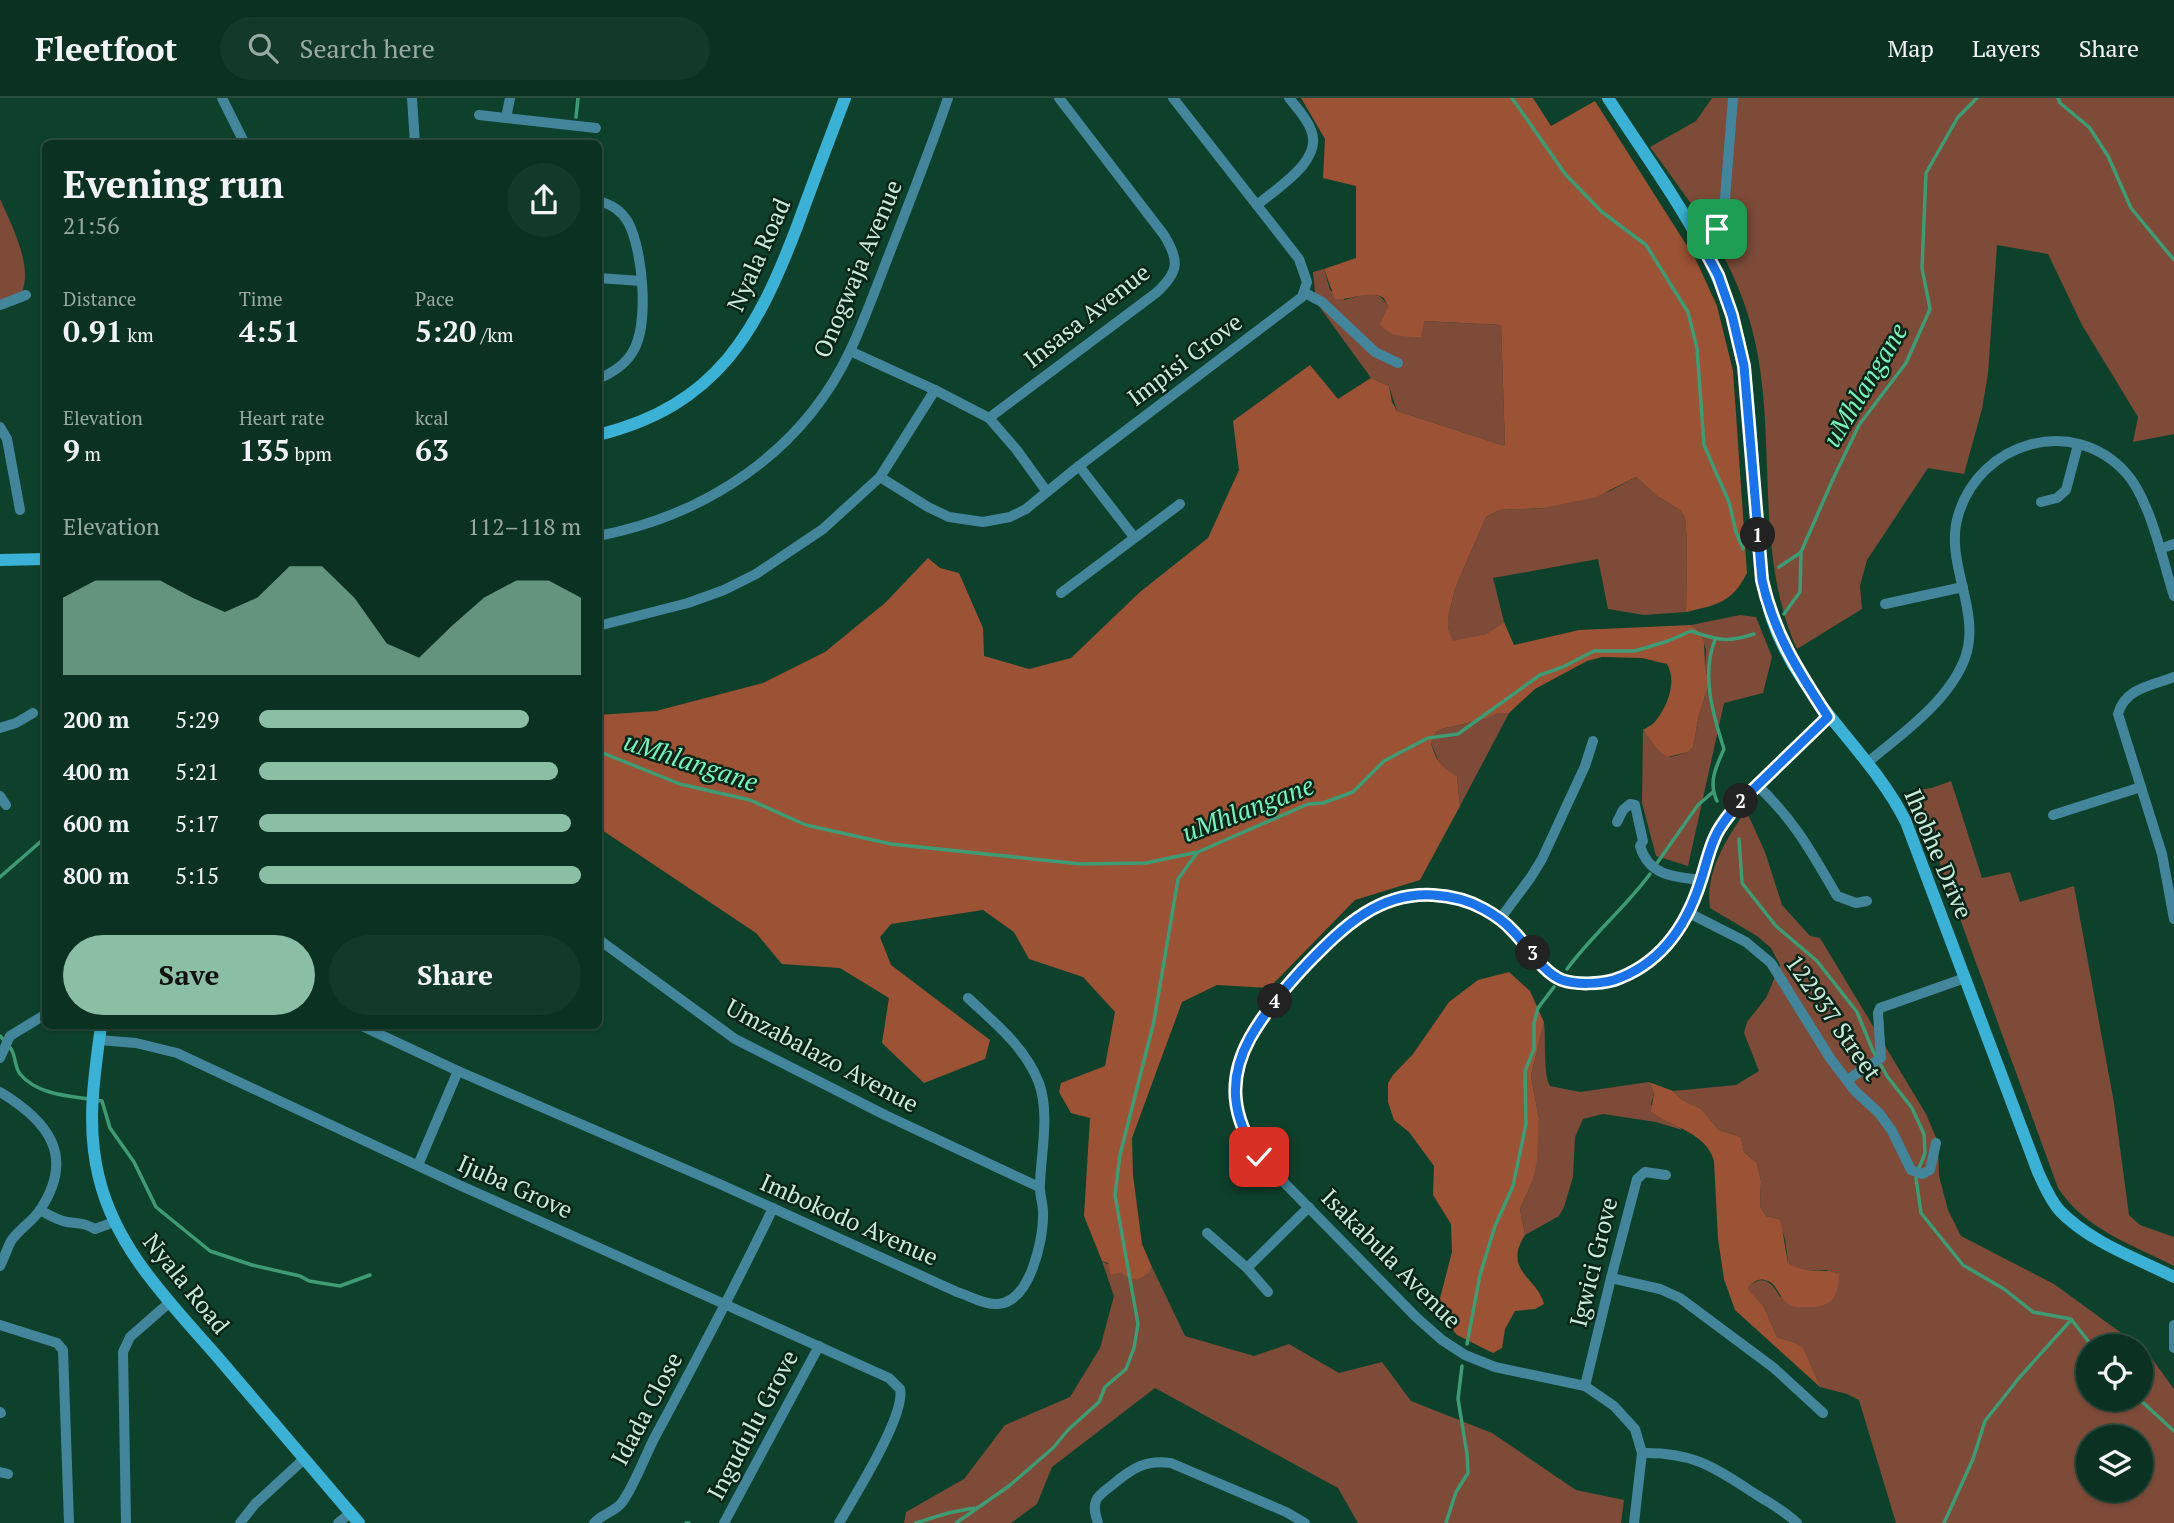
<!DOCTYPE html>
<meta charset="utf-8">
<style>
body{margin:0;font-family:"PT Serif",serif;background:#13392a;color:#f1f3f6;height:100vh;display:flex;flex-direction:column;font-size:26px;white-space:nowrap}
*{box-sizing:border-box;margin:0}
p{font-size:23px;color:#99a9a5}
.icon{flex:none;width:38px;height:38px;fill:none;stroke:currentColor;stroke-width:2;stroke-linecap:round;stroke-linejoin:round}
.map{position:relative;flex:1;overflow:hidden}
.drawer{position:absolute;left:42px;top:42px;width:560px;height:889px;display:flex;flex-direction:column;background:#0a3121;border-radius:10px;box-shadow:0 2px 5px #0004,0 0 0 2px #2a4c3f}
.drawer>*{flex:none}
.tools{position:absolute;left:2076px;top:1236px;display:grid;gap:14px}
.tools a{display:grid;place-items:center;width:77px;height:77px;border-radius:50%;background:#0a3121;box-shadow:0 2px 5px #0004,0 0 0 2px #2a4c3f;font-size:35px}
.pin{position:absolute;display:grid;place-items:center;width:60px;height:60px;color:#fff;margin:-30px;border-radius:14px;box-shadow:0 4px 10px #0006}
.km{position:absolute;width:35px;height:35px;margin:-18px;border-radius:50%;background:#222;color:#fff;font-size:19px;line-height:35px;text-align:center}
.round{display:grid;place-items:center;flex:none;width:74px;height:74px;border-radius:37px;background:#13392a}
.overview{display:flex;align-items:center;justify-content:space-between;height:119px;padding:0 21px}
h1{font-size:38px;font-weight:600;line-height:52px}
.stats{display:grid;grid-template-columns:repeat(3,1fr);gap:10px;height:119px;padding:7px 21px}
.stats div{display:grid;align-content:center}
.stats b{font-size:30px;font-weight:600}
.stats small{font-size:19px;font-weight:400}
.stats p{font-size:19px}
.chart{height:196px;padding:14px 21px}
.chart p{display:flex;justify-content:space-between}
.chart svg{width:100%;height:126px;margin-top:7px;fill:#8abfa5;opacity:.7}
.action{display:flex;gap:14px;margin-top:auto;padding:14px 21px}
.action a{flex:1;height:80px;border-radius:42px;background:#8abfa5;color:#111;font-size:28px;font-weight:600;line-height:80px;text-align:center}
.action a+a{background:#13392a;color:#f1f3f6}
ul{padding:0 21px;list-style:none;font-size:23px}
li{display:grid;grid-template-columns:112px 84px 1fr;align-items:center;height:52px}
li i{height:18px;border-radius:9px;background:#8abfa5}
header{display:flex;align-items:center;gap:42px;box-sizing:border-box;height:98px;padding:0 35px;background:#0a3121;border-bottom:2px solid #2a4c3f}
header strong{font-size:33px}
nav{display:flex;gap:38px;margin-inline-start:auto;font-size:24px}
.search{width:490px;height:63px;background:#13392a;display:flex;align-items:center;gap:18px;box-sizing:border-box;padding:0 24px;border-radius:38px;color:#99a9a5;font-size:26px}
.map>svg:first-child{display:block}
</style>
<header>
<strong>Fleetfoot</strong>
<div class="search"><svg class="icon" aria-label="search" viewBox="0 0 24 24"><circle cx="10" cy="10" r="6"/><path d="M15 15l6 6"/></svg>Search here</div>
<nav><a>Map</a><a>Layers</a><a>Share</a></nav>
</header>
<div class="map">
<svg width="2174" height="1425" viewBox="0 0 2174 1425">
<rect width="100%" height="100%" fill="#0e412c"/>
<g fill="#7d4b38" fill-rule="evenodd">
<path d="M 1712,0 L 2174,0 L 2174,336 L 2133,344 L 2138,319 L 2082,227 L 2048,156 L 1997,147 L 1988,276 L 1982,311 L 1964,376 L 1928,370 L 1867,462 L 1860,488 L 1862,511 L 1797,551 C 1756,460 1775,355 1758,258 C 1742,170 1701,119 1650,49 L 1696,23 Z"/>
<path d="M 0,101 C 11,126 33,167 22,194 L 0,203 Z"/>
<path d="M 1324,171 L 1330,192 L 1345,202 C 1362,197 1379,189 1388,209 L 1386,217 L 1423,223 L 1501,227 L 1505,348 L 1397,313 L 1389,288 L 1371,280 L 1316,204 L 1313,174 Z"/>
<polygon points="1636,379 1657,398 1680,412 1685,420 1687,444 1686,514 1644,517 1608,511 1598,461 1493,480 1504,524 1486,536 1453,544 1448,530 1448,520 1455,491 1486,419 1499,412 1544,410 1610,393"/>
<polygon points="1740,517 1756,519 1772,559 1763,595 1724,605 1688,768 1656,758 1642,705 1643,632 1656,650 1671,659 1688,654 1693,649 1699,617 1709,586 1705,569 1706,551 1699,533 1691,527"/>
<polygon points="1498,615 1509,615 1460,708 1457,678 1442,671 1431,645 1435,635 1441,631 1486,621"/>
<path d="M 1951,683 L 1982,780 L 2010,774 L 2020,804 L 2074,788 L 2114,1005 L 2129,1117 L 2140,1127 L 2174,1139 L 2174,1168 C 2131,1146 2086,1132 2058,1090 L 1931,741 L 1909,701 L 1912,693 L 1932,690 Z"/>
<path d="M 1746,712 L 1765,754 L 1782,807 L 1810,838 L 1820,840 L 1926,1016 L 1938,1044 L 1939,1078 L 1948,1112 L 1961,1138 L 2054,1186 L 2139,1248 L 2088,1248 L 2088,1300 L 2140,1300 L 2140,1248 L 2147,1254 L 2174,1291 L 2174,1425 L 1896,1425 L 1859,1302 L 1847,1296 L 1820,1289 L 1795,1245 L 1777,1239 L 1763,1207 L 1748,1193 L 1748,1188 C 1764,1176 1772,1184 1780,1199 L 1828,1172 L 1798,1172 L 1788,1165 L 1785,1141 L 1778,1121 L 1766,1118 L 1760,1109 L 1761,1083 L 1757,1065 L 1744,1054 L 1741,1039 L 1719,1032 L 1701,1011 L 1681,1001 L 1673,993 L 1736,987 L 1759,973 L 1744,935 L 1747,924 L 1766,900 L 1780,867 L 1771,850 L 1757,838 L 1710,810 C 1705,773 1727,741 1746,712 ZM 2088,1339 L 2140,1339 L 2140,1391 L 2088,1391 Z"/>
<path d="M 1544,924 C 1546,942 1543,976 1550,988 L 1580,994 L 1649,984 L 1654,995 L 1651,1006 C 1663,1027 1671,1018 1682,1032 L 1656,1024 L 1603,1016 L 1583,1021 L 1575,1039 L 1573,1079 L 1564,1109 L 1559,1118 L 1525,1137 L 1520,1111 L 1533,1082 L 1539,1021 L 1531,978 Z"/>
<polygon points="1102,1163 1122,1174 1149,1175 1152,1169 1185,1238 1254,1258 1289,1246 1339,1275 1382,1264 1411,1303 1492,1335 1576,1392 1624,1402 1621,1425 1358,1425 1338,1390 1155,1290 1052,1369 1037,1406 1011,1425 904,1425 906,1414 964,1381 1005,1327 1070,1299 1100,1250 1114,1198"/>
</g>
<g fill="#9c5234">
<path d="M 1301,0 L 1533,0 L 1551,28 L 1595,3 L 1696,162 L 1717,208 L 1733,273 L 1747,475 C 1732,505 1716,507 1686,514 L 1687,444 L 1685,420 L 1680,412 L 1657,398 L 1636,379 L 1596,399 L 1544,410 L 1499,412 L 1486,419 L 1455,491 L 1448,520 L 1448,530 L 1453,543 L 1486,536 L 1504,524 L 1514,547 L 1579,532 L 1691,527 L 1699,533 L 1704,544 L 1705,569 L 1709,586 L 1699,617 L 1693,649 L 1688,654 L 1667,659 L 1656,650 L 1643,632 C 1648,629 1654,626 1657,621 C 1668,607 1677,583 1667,566 L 1642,560 L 1602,559 L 1587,563 L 1535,591 L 1509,615 L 1498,615 L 1486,621 L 1441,631 L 1435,635 L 1431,645 C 1436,662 1441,670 1457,678 L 1460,708 L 1420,782 L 1355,802 L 1269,890 L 1217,887 L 1182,904 L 1132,1040 L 1133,1077 L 1142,1146 L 1152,1169 L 1149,1175 L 1137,1182 L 1127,1179 L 1122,1174 L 1111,1177 L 1108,1165 L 1102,1163 L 1084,1118 L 1090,1020 L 1071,1015 L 1059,994 L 1061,985 L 1105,968 L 1115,914 L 1083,879 L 1029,861 L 1014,834 L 983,812 L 891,826 L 880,839 L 891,867 L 990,942 L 985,961 L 924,985 L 882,945 L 889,900 L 840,870 L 782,866 L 756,835 L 599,730 L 599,617 L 656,613 L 763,585 L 825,554 L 885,505 L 928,460 L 940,470 L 959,475 L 983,530 L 984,558 L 1029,571 L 1071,560 L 1140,494 L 1208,440 L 1239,372 L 1233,323 L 1310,267 L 1338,301 L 1371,280 L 1389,288 L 1392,304 L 1397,313 L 1505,348 L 1501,227 L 1424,223 L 1421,239 C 1406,239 1389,239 1380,226 L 1388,209 L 1384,200 C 1367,191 1352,203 1335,201 L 1324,171 L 1356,160 L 1356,88 L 1323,80 L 1325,41 Z"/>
<path d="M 1509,874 L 1530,893 L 1544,924 L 1531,978 L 1539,1021 L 1537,1062 L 1533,1082 L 1520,1111 L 1525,1137 C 1502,1173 1538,1180 1544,1206 L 1535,1211 L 1515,1213 L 1505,1231 L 1502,1250 L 1493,1255 L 1457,1237 L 1437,1212 L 1452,1154 L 1451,1126 L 1433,1097 L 1434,1068 L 1409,1034 L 1394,1022 L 1388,1004 L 1388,985 L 1393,977 L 1413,956 L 1449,904 L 1478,882 Z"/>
<path d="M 1649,984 L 1673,993 L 1681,1001 L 1701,1011 L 1719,1032 L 1741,1039 L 1744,1054 L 1757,1065 L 1761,1083 L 1760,1109 L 1766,1118 L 1778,1121 L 1781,1125 L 1788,1165 C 1805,1177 1819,1169 1839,1176 C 1839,1200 1831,1210 1806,1209 C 1800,1209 1794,1210 1790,1207 C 1779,1201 1778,1187 1768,1183 C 1760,1179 1754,1183 1748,1189 L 1749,1193 L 1763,1207 L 1777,1239 L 1795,1245 L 1803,1250 L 1820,1289 L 1735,1212 L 1724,1181 L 1718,1141 L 1714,1063 C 1706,1034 1672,1030 1651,1013 L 1654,995 Z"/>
</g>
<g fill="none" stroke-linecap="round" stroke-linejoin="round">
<g stroke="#3e9b73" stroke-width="3.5">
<polyline points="1512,0 1566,77 1602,114 1646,147 1688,214 1697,250 1704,347 1729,404 1736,434 1743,451"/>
<polyline points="2058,0 2060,5 2089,29 2108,58 2131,110 2174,162"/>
<polyline points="576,19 578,0"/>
<polyline points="1779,469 1800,455"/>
<polyline points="1784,516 1800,494 1801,454 1833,381 1859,327 1906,265 1930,211 1922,170 1926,75 1958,19 1977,0"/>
<path d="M 1715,542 C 1701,576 1713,617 1724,651 C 1716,669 1708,684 1717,703"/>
<path d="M 598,653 L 680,686 L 750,702 L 806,727 L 891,746 L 1081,766 L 1146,765 L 1198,754 L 1308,706 L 1323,705 L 1353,694 L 1384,663 L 1428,640 L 1458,636 L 1540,577 L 1563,569 L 1594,553 L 1635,553 L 1668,543 L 1691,533 C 1717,542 1727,545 1754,536"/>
<polyline points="1739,741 1742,785 1776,828 1817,863 1857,914 1873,953 1887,978 1912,1010 1924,1036 1925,1055 1919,1070"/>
<polyline points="1657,765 1698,707 1713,694"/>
<polyline points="0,779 46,739"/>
<path d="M 1567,871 C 1592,837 1625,810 1650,776"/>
<path d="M 0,938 C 5,943 11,949 13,955 C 16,963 15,969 20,976 C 39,999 76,998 102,1003 L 110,1030 L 134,1064 L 156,1109 L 210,1153 L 252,1167 L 300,1178 L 309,1183 L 340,1188 L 370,1177"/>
<polyline points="1916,1080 1921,1115 1963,1167 2004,1191 2033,1214 2071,1221 2092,1248"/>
<polyline points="1467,1246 1480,1177 1495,1128 1513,1088 1526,1026 1525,973 1534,951 1534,925 1538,910 1554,889"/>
<polyline points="2138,1300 2174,1333"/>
<polyline points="686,1425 689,1425"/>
<polyline points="916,1425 948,1415 974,1410"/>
<polyline points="956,1425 1009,1388 1053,1350 1068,1332 1099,1304 1105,1289 1126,1271 1134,1250 1138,1226 1115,1097 1120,1057 1154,923 1178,781 1197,755"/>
<polyline points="1446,1425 1456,1394 1468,1375 1467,1356 1458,1301 1462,1268"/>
<polyline points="1944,1425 1973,1361 1985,1323 2019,1280 2071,1222"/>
</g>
<g stroke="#43869c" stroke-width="10">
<polyline points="222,0 245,46"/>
<polyline points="412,0 415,46"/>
<polyline points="479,17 596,30"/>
<polyline points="506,20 510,0"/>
<path d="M 598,103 C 611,106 621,112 628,124 C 643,152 650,228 632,255 C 624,268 612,275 598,281"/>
<path d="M 1257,107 C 1277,90 1324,62 1311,32 C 1307,20 1297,10 1289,0"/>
<polyline points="1703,149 1720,126 1724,113 1733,0"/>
<polyline points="598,180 641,183"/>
<polyline points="1305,195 1322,204 1375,254 1398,265"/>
<polyline points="0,207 26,197"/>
<polyline points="850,253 935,292 989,320 1016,351 1047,394"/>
<path d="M 989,320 L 1156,195 C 1179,174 1180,163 1164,137 L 1059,0"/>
<polyline points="0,329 7,341 20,412"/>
<polyline points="1079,368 1134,439"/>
<polyline points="880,379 928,409 949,419 983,424 1010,419 1026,411 1079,368 1302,199 1307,184 1299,161 1173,0"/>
<polyline points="2041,404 2057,400 2066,392 2078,347"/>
<path d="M 598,438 C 707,417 802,354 850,253 C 865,221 877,187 890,154 C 910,103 930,52 948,0"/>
<polyline points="2160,451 2174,446"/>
<polyline points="1061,495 1180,406"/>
<polyline points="1885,506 1963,489"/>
<polyline points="598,528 688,505 724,492 756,476 823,431 880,379 935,292"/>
<path d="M 2174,579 C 2151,588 2125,590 2118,616 L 2162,756 L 2174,821"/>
<polyline points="0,630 16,625 33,615"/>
<path d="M 1868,664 C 1902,636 1949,603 1965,560 C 1982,513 1944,465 1958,418 C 1979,344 2073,316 2126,375 C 2150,401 2163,464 2174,498"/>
<path d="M 1758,688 C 1795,723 1812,755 1837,798 L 1856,805 L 1867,803"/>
<polyline points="0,698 6,707"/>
<polyline points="2053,717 2141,689"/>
<path d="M 1617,724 L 1623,712 L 1630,706 L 1635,707 L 1643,743 L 1640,748 C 1649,778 1674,779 1701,782"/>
<polyline points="1689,815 1746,844 1771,865 1830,960 1855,993 1879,1015 1892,1033 1911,1072 1922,1076 1930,1072 1936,1045"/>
<polyline points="1500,821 1531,779 1542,761 1585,668 1593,643"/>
<polyline points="598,841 735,941 885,1017 1039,1089"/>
<path d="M 362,928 L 458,973 L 722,1087 L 957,1194 C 970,1198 985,1207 998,1206 C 1030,1204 1043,1143 1043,1118 C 1044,1107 1039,1097 1040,1086 C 1041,1055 1050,1016 1039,985 C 1025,949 996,926 968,900"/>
<path d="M 99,942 L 136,945 L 177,955 L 457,1086 L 889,1280 L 900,1291 C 906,1317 854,1399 839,1425"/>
<polyline points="0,960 10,938 46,916"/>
<polyline points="1847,982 1881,960 1878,915 1880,910 1965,880"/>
<path d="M 0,994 C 48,1023 76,1058 40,1112 C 32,1124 19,1131 11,1143 C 7,1151 4,1160 0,1168"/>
<polyline points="418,1067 458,973"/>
<path d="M 40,1112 C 49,1117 57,1122 67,1124 C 81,1126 81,1124 95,1131 L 114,1124"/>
<polyline points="1207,1135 1247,1170 1268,1194"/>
<polyline points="1247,1170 1309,1109"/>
<polyline points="1611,1180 1660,1191 1680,1200 1774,1270 1823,1315"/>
<polyline points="0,1227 57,1245 63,1252 69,1425"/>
<polyline points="2174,1227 2174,1250"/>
<polyline points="1585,1288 1611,1180 1637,1081 1645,1074 1666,1077"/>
<polyline points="0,1314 1,1315"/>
<path d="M 1642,1355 C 1695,1354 1715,1370 1757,1397 C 1771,1406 1785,1413 1797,1425"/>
<polyline points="0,1374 8,1376"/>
<polyline points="126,1425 123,1254 130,1239 170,1204"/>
<polyline points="240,1425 255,1406 304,1361"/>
<polyline points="338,1425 350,1415"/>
<path d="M 594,1425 C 603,1415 616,1414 623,1403 C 637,1382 645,1357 657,1335 C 697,1261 736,1187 773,1110"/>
<polyline points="724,1425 819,1248"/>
<path d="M 1098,1425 C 1096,1418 1093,1410 1096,1403 C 1098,1397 1106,1392 1111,1388 C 1131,1371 1145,1361 1171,1365 L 1286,1414 L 1305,1425"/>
<path d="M 1634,1425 L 1642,1355 L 1635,1331 L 1614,1308 L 1585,1288 L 1495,1269 L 1465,1257 L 1442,1242 L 1417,1220 L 1259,1059 C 1232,1020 1227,982 1250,940 C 1267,910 1288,885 1312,861 C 1366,805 1423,769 1497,819 C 1519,834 1540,873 1562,882 C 1579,888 1608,884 1624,878 C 1666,862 1689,822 1701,782 C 1706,767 1709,751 1716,737 C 1722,726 1730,716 1737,707 L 1828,619"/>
</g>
<g stroke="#3ab1d5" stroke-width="12">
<path d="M 1608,0 C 1662,84 1729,167 1744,268 C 1752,324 1753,381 1758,437 C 1761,466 1763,494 1772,521 C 1799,602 1869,650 1906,724 L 2038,1074 C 2044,1087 2050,1102 2060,1113 C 2090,1144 2136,1160 2174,1179"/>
<path d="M 598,337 C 718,307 757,234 798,126 C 813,84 829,42 845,0"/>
<polyline points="0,462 46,461"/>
<path d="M 101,928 C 94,979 86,1029 99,1080 C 117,1154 173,1207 221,1263 C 267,1317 313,1371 359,1425"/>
</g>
</g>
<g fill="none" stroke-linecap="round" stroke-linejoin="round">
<defs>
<path id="route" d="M 1259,1059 C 1232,1020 1227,982 1250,940 C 1266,912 1286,888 1308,865 C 1344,828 1379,794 1433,797 C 1451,798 1468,802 1484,811 C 1495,817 1505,824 1513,833 C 1528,848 1542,874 1562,882 C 1576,887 1600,886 1614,882 C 1661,866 1687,827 1701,782 C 1706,767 1709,751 1716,737 C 1721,726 1730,716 1737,707 L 1828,619 C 1798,573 1774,536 1762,482 L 1744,268 L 1732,217 L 1718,177 L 1703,149 L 1717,131"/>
</defs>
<use href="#route" stroke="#fff" stroke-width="14"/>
<use href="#route" stroke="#1a73e8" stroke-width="9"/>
</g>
<g text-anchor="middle" stroke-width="5" stroke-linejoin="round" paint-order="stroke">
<g font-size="24" fill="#cbebda" stroke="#092418">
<text transform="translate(759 157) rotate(-66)" y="8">Nyala Road</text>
<text transform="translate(858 171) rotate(-67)" y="8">Onogwaja Avenue</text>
<text transform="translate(1087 218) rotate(-38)" y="8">Insasa Avenue</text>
<text transform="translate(1185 262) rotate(-37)" y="8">Impisi Grove</text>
<text transform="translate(1938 756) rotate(67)" y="8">Ihobhe Drive</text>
<text transform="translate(1833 920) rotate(55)" y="8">122937 Street</text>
<text transform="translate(822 958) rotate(28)" y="8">Umzabalazo Avenue</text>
<text transform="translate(515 1089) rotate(24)" y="8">Ijuba Grove</text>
<text transform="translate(849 1122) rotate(24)" y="8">Imbokodo Avenue</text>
<text transform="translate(1391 1161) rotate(45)" y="8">Isakabula Avenue</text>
<text transform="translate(1594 1164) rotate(-76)" y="8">Igwici Grove</text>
<text transform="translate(186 1186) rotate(51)" y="8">Nyala Road</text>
<text transform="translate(647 1311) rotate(-62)" y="8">Idada Close</text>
<text transform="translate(753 1327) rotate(-62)" y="8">Ingudulu Grove</text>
</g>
<g font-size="26" font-style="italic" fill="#78f4bc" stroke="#092418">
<text transform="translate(1865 287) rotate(-59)" y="9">uMhlangane</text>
<text transform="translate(691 664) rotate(18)" y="9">uMhlangane</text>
<text transform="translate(1248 711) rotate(-21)" y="9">uMhlangane</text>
</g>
</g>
</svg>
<div class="tools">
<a><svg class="icon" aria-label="locate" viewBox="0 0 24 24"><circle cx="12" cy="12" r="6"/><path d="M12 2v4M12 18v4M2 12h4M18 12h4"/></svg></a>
<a><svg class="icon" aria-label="layers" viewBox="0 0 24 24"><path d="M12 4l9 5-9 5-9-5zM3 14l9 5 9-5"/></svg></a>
</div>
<div class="pin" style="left:1717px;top:131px;background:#1e9e55"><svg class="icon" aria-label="arrive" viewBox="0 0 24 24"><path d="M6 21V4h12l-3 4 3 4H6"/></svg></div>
<div class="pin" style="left:1259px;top:1059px;background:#d93025"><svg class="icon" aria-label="check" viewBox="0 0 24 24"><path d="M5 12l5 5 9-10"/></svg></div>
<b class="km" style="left:1758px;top:437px">1</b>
<b class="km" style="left:1741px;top:703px">2</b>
<b class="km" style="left:1533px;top:855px">3</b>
<b class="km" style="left:1275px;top:903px">4</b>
<section class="drawer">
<div class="overview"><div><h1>Evening run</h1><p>21:56</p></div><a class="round"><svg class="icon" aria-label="share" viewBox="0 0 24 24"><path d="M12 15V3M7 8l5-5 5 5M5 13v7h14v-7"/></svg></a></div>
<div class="stats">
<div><p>Distance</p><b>0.91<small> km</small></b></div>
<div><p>Time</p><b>4:51</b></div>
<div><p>Pace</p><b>5:20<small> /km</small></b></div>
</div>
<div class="stats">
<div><p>Elevation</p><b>9<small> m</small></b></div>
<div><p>Heart rate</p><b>135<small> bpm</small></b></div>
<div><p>kcal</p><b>63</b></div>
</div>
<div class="chart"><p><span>Elevation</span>112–118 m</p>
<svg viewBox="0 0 160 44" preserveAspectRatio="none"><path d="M0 44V17L10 11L20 11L30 11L40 17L50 22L60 17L70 6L80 6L90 17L100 33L110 38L120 27L130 17L140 11L150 11L160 17V44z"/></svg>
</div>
<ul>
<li><b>200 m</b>5:29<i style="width:84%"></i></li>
<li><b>400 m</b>5:21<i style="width:93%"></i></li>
<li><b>600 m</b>5:17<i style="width:97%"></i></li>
<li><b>800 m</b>5:15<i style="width:100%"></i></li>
</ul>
<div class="action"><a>Save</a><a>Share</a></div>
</section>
</div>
